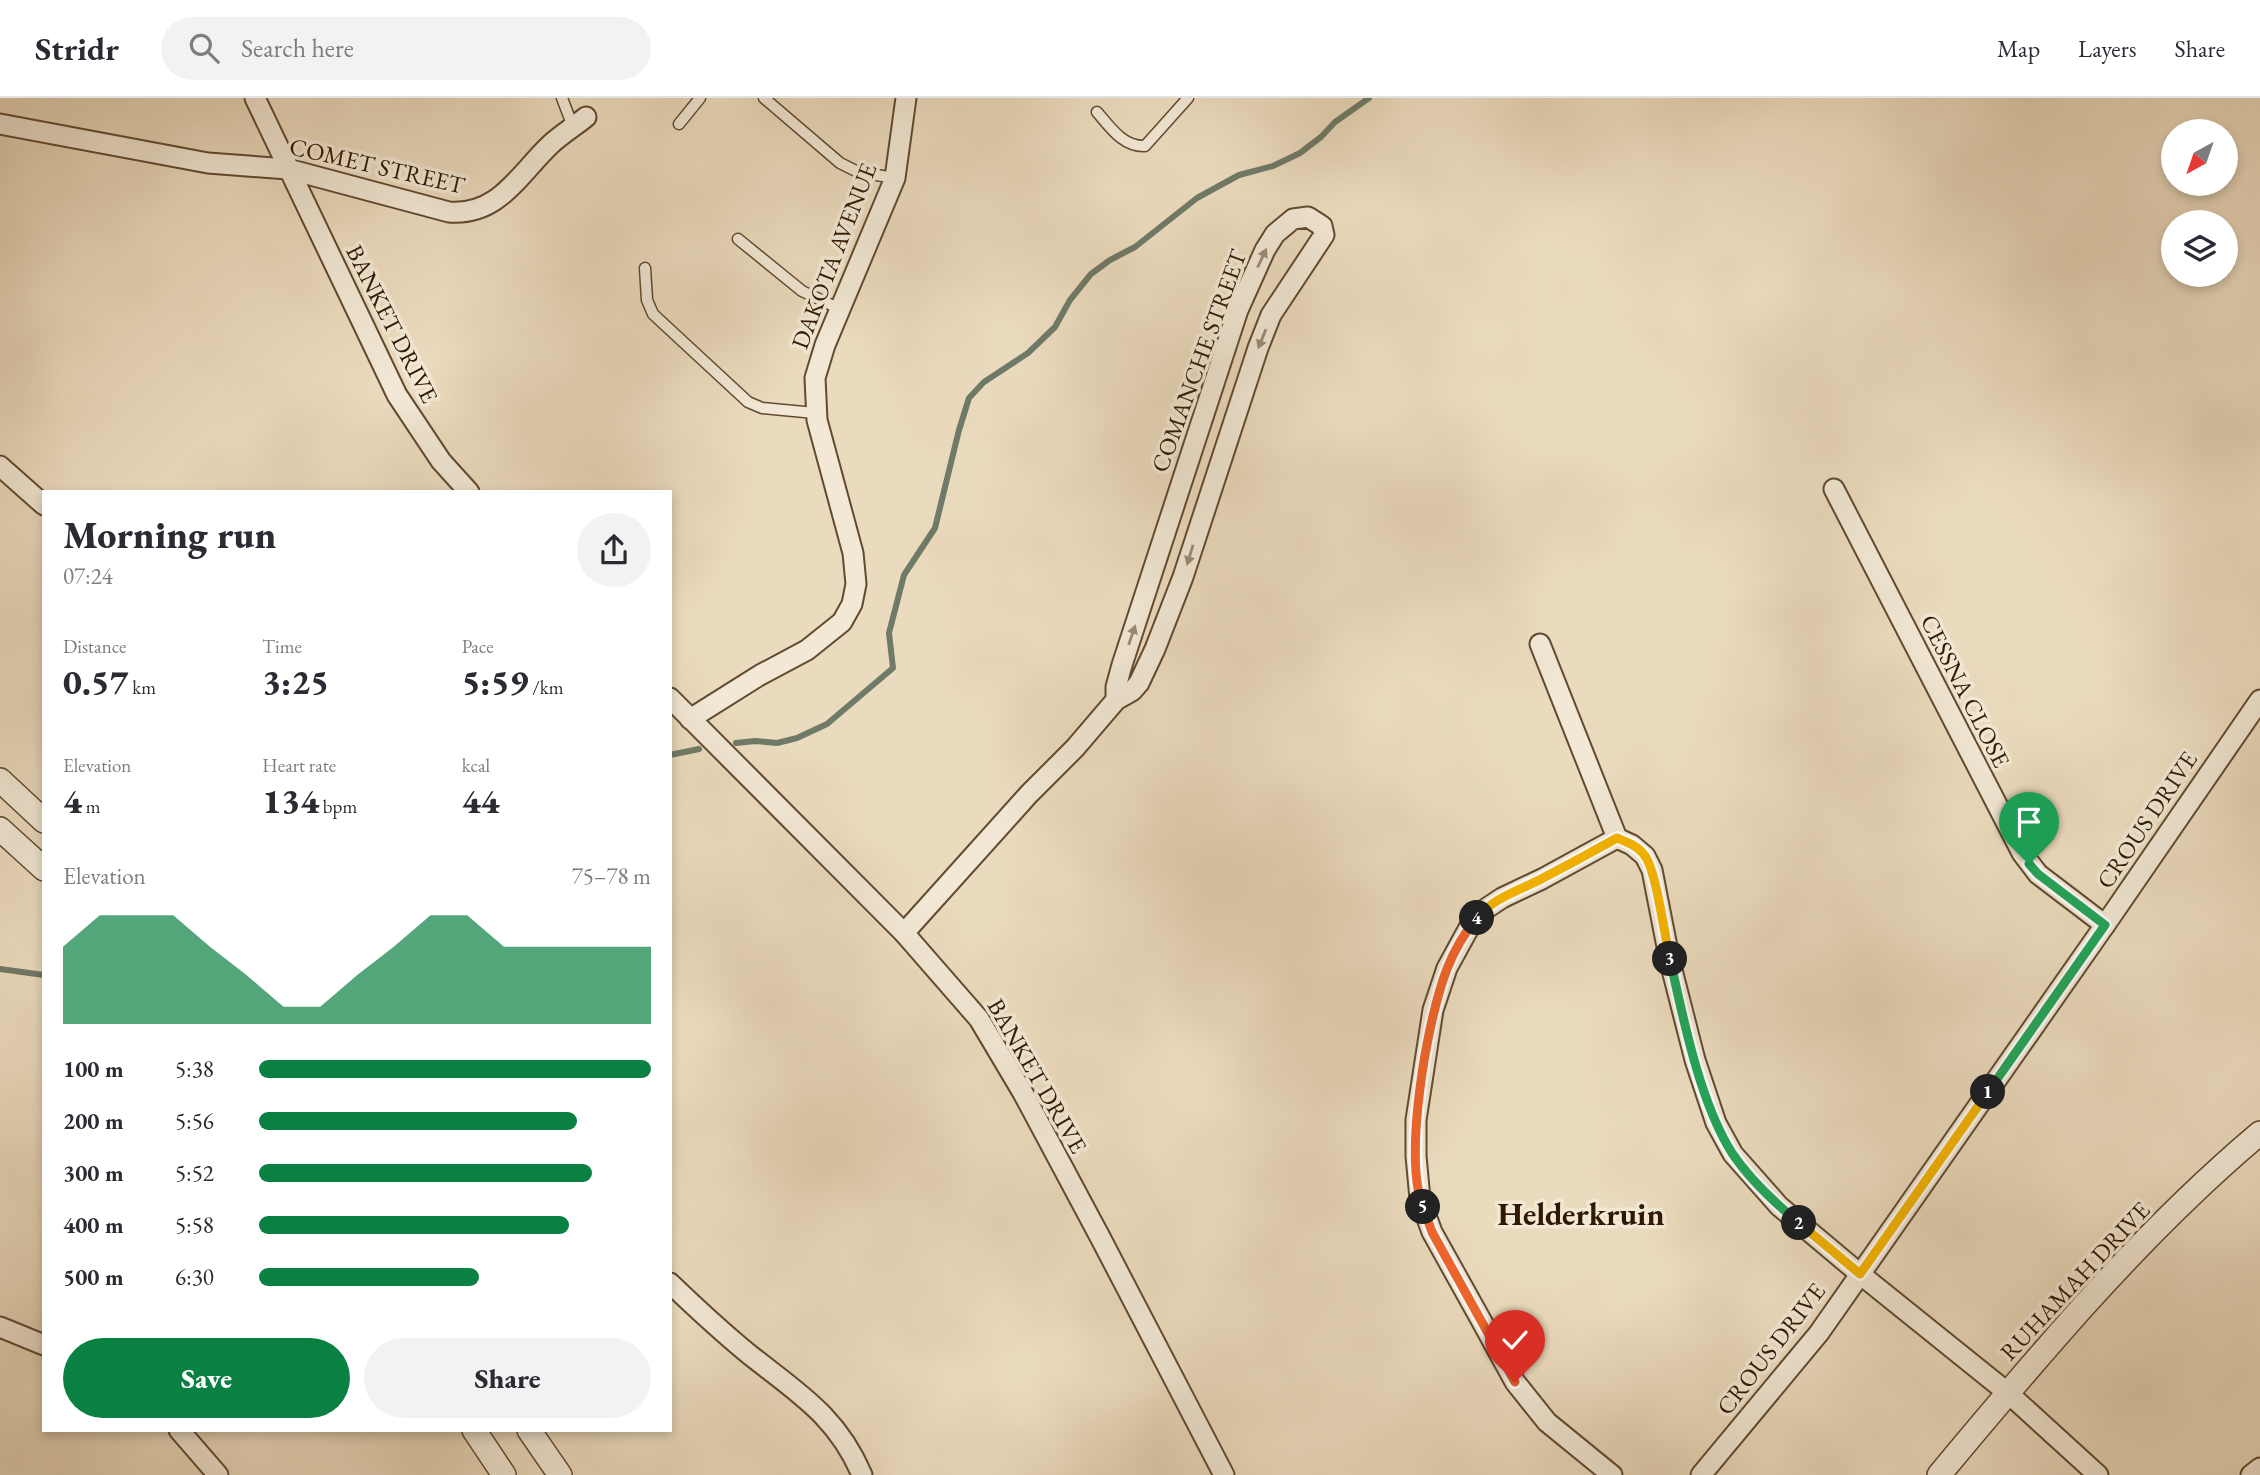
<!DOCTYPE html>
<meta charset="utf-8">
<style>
body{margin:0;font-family:"EB Garamond",serif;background:#f2f2f3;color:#2b2b33;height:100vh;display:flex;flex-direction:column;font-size:26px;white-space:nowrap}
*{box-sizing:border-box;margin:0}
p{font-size:23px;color:#7c7c81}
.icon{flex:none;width:38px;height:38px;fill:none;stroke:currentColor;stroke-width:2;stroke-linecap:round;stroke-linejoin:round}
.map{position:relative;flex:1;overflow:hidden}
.sheet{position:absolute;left:42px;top:392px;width:630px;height:942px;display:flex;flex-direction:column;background:#fff;border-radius:0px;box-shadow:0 4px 10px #0003}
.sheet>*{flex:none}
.needle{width:46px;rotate:220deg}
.buttons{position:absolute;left:2161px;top:21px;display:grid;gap:14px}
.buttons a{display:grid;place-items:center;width:77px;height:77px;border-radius:50%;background:#fff;box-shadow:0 4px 10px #0003;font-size:35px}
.pin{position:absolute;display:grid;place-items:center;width:60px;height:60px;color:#fff;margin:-72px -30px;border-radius:50% 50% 50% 0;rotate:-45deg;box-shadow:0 0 7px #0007}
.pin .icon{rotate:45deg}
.km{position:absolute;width:35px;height:35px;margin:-18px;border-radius:50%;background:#222;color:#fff;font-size:19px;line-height:35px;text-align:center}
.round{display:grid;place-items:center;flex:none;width:74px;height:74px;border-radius:37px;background:#f2f2f3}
.overview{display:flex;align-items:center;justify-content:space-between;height:119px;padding:0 21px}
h1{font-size:38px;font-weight:800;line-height:52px}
.figures{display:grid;grid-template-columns:repeat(3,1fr);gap:10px;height:119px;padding:7px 21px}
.figures div{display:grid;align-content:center}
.figures b{font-size:35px;font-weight:800}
.figures small{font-size:19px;font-weight:400}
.figures p{font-size:19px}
.chart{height:196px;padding:14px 21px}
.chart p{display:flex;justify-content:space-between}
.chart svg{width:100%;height:126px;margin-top:7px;fill:#0b8043;opacity:.7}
.primary-button{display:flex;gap:14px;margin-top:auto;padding:14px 21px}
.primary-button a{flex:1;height:80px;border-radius:42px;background:#0b8043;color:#fff;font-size:28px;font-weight:800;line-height:80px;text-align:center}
.primary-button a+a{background:#f2f2f3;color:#2b2b33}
ul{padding:0 21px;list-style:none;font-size:23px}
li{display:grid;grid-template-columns:112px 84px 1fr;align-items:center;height:52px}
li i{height:18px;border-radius:9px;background:#0b8043}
header{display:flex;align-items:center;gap:42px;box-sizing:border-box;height:98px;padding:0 35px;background:#fff;border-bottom:2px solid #e1e1e2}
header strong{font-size:33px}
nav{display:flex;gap:38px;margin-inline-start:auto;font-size:24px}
.search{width:490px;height:63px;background:#f2f2f3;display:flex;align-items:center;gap:18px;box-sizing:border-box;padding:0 24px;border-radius:38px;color:#7c7c81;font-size:26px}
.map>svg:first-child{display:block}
</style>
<header>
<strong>Stridr</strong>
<div class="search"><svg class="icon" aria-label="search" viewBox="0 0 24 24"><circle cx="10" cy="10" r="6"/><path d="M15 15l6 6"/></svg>Search here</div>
<nav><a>Map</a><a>Layers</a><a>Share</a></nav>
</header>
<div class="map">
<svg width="2260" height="1377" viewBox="0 0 2260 1377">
<rect width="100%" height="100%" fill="#ebdbbe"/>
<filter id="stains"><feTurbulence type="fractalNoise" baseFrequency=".00286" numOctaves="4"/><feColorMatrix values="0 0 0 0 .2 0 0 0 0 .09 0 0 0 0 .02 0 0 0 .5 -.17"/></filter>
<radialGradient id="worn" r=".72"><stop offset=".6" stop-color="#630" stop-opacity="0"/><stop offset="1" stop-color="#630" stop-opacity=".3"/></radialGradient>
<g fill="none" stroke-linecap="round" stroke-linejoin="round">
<g stroke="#6f7a68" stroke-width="6">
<polyline points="736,645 755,643 777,645 797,640 827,626 893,570 889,535 904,477 935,430 959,332 969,300 984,284 1028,255 1055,229 1070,202 1091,176 1110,162 1135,149 1197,100 1239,77 1273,68 1300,55 1321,39 1335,24 1369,0"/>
<polyline points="670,657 699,651"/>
<polyline points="0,871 44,877"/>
</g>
<defs>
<g id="service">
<polyline points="562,0 573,29"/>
<polyline points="764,0 840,65 858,74 895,80"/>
<path d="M 1097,14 C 1110,29 1123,49 1145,48 L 1188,0"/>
<polyline points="679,26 700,0"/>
<polyline points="738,141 802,193 840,211"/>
<polyline points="645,170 647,202 653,216 748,304 762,310 815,315"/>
</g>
<g id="minor">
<polyline points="255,0 397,297 441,363 469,394"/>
<path d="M 0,26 L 208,65 L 288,71 L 449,114 C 499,118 519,76 551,46 C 562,36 575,28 586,19"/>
<polyline points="0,368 44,407"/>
<polyline points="1834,391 2022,755 2038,776 2105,827"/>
<polyline points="1540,546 1617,740 1632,747 1645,758 1652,772 1670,864 1695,962 1716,1025 1733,1056 1779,1108 1860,1176 2008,1295 2098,1377"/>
<polyline points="670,600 904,835 979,921 1023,995 1100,1139 1224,1377"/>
<polyline points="690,621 760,577 807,552 842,524 852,506 856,486 853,455 817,322 815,280 825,247 895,80 906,0"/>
<polyline points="904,835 1029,696 1075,650 1116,602 1132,593 1139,585 1155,551 1183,479 1258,250 1271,217 1324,137 1322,128 1308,119 1293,121 1275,136 1265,152 1238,212 1122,567 1116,589 1116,602"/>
<path d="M 670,1185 C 696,1210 723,1235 750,1257 C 798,1295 837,1318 862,1377"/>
<polyline points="0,1229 44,1247"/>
<polyline points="179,1332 218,1377"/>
<polyline points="1612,1377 1547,1324 1515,1284 1481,1222 1432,1134 1420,1101 1416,1058 1416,1022 1433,912 1447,870 1470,828 1484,812 1502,800 1542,781 1617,740"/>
<polyline points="1701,1377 1819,1235 2105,827 2260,602"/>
<polyline points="2251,1377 2260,1370"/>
</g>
<g id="tertiary">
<polyline points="0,682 44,723"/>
<polyline points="0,731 44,771"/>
<polyline points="474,1332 504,1377"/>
<polyline points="529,1332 560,1377"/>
<path d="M 1939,1377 C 2039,1257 2141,1135 2260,1035"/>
</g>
</defs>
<use href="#service" stroke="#604a30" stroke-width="13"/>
<use href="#minor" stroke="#604a30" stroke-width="23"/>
<use href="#tertiary" stroke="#604a30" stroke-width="26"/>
<use href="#service" stroke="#f2e8d5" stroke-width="10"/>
<use href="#minor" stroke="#f2e8d5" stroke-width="19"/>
<use href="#tertiary" stroke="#f2e8d5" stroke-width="23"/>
</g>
<defs><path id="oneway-solid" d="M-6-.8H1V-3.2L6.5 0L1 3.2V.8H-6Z" transform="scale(1.75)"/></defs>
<g fill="#9b8b75">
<use href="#oneway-solid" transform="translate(1262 160) rotate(-65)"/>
<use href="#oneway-solid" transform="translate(1262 241) rotate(112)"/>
<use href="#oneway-solid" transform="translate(1190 457) rotate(107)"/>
<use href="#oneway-solid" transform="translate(1132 537) rotate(-71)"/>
</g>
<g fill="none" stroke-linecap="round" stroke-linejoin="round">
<defs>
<polyline id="split-1" points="1988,994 2105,827 2038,776 2029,766"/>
<polyline id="split-2" points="1799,1125 1860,1176 1988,994"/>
<path id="split-3" d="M 1670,861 C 1683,920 1700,1005 1732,1055 C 1750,1082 1775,1105 1799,1125"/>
<path id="split-4" d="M 1477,820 C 1494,799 1521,792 1543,780 C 1568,767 1592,754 1617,740 C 1627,744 1638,748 1645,758 C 1656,772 1665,840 1670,861"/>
<path id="split-5" d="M 1423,1109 C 1403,1058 1427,922 1447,871 C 1454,853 1465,834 1477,820"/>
<polyline id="split-6" points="1423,1109 1432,1134 1515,1284"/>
</defs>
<use href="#split-1" stroke="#fff" stroke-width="14"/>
<use href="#split-2" stroke="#fff" stroke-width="14"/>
<use href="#split-3" stroke="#fff" stroke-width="14"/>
<use href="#split-4" stroke="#fff" stroke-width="14"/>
<use href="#split-5" stroke="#fff" stroke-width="14"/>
<use href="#split-6" stroke="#fff" stroke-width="14"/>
<use href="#split-1" stroke="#22a559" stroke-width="9"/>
<use href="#split-2" stroke="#f5b400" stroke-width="9"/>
<use href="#split-3" stroke="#22a559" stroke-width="9"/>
<use href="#split-4" stroke="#f5b400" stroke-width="9"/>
<use href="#split-5" stroke="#f0652b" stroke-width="9"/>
<use href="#split-6" stroke="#f0652b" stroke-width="9"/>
</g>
<g text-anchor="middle" stroke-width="7" stroke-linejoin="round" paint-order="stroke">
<g font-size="24" fill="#311900" stroke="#f2e8d5">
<text transform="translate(377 68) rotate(13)" y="8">COMET STREET</text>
<text transform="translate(834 158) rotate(-69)" y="8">DAKOTA AVENUE</text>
<text transform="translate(392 226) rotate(63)" y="8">BANKET DRIVE</text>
<text transform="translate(1199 263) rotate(-70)" y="8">COMANCHE STREET</text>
<text transform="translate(1965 593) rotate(63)" y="8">CESSNA CLOSE</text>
<text transform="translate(2147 722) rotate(-56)" y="8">CROUS DRIVE</text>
<text transform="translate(1037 978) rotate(60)" y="8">BANKET DRIVE</text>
<text transform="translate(2075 1183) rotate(-47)" y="8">RUHAMAH DRIVE</text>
<text transform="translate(1771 1251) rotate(-52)" y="8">CROUS DRIVE</text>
</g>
<g font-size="32" font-weight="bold" fill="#311900" stroke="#f2e8d5">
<text x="1581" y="1127">Helderkruin</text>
</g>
</g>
<rect width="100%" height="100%" filter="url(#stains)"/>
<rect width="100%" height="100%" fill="url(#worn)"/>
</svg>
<div class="buttons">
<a><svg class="needle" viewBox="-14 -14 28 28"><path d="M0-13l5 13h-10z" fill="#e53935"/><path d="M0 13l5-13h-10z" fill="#7c7c81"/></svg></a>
<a><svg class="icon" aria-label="layers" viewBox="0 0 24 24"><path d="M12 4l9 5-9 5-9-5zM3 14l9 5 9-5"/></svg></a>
</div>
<div class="pin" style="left:2029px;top:766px;background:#1e9e55"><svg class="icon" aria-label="arrive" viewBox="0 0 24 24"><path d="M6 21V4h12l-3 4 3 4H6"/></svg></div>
<div class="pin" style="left:1515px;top:1284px;background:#d93025"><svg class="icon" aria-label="check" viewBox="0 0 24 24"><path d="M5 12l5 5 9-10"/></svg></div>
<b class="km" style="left:1988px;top:994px">1</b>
<b class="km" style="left:1799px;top:1125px">2</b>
<b class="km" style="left:1670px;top:861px">3</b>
<b class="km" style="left:1477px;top:820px">4</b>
<b class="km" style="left:1423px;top:1109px">5</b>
<section class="sheet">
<div class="overview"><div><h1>Morning run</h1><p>07:24</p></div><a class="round"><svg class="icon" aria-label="share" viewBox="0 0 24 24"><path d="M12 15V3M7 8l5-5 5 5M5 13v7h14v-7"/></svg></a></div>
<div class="figures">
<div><p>Distance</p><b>0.57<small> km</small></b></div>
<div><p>Time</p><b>3:25</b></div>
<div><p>Pace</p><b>5:59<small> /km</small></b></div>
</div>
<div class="figures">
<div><p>Elevation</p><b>4<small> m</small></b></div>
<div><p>Heart rate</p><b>134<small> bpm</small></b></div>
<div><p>kcal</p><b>44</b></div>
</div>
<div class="chart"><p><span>Elevation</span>75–78 m</p>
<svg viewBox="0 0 160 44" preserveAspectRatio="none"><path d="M0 44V17L10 6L20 6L30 6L40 17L50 27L60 38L70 38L80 27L90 17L100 6L110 6L120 17L130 17L140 17L150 17L160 17V44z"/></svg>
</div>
<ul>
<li><b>100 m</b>5:38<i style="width:100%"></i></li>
<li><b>200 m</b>5:56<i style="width:81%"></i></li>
<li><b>300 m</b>5:52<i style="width:85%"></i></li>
<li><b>400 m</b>5:58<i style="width:79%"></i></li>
<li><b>500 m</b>6:30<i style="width:56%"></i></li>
</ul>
<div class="primary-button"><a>Save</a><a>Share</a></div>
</section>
</div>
